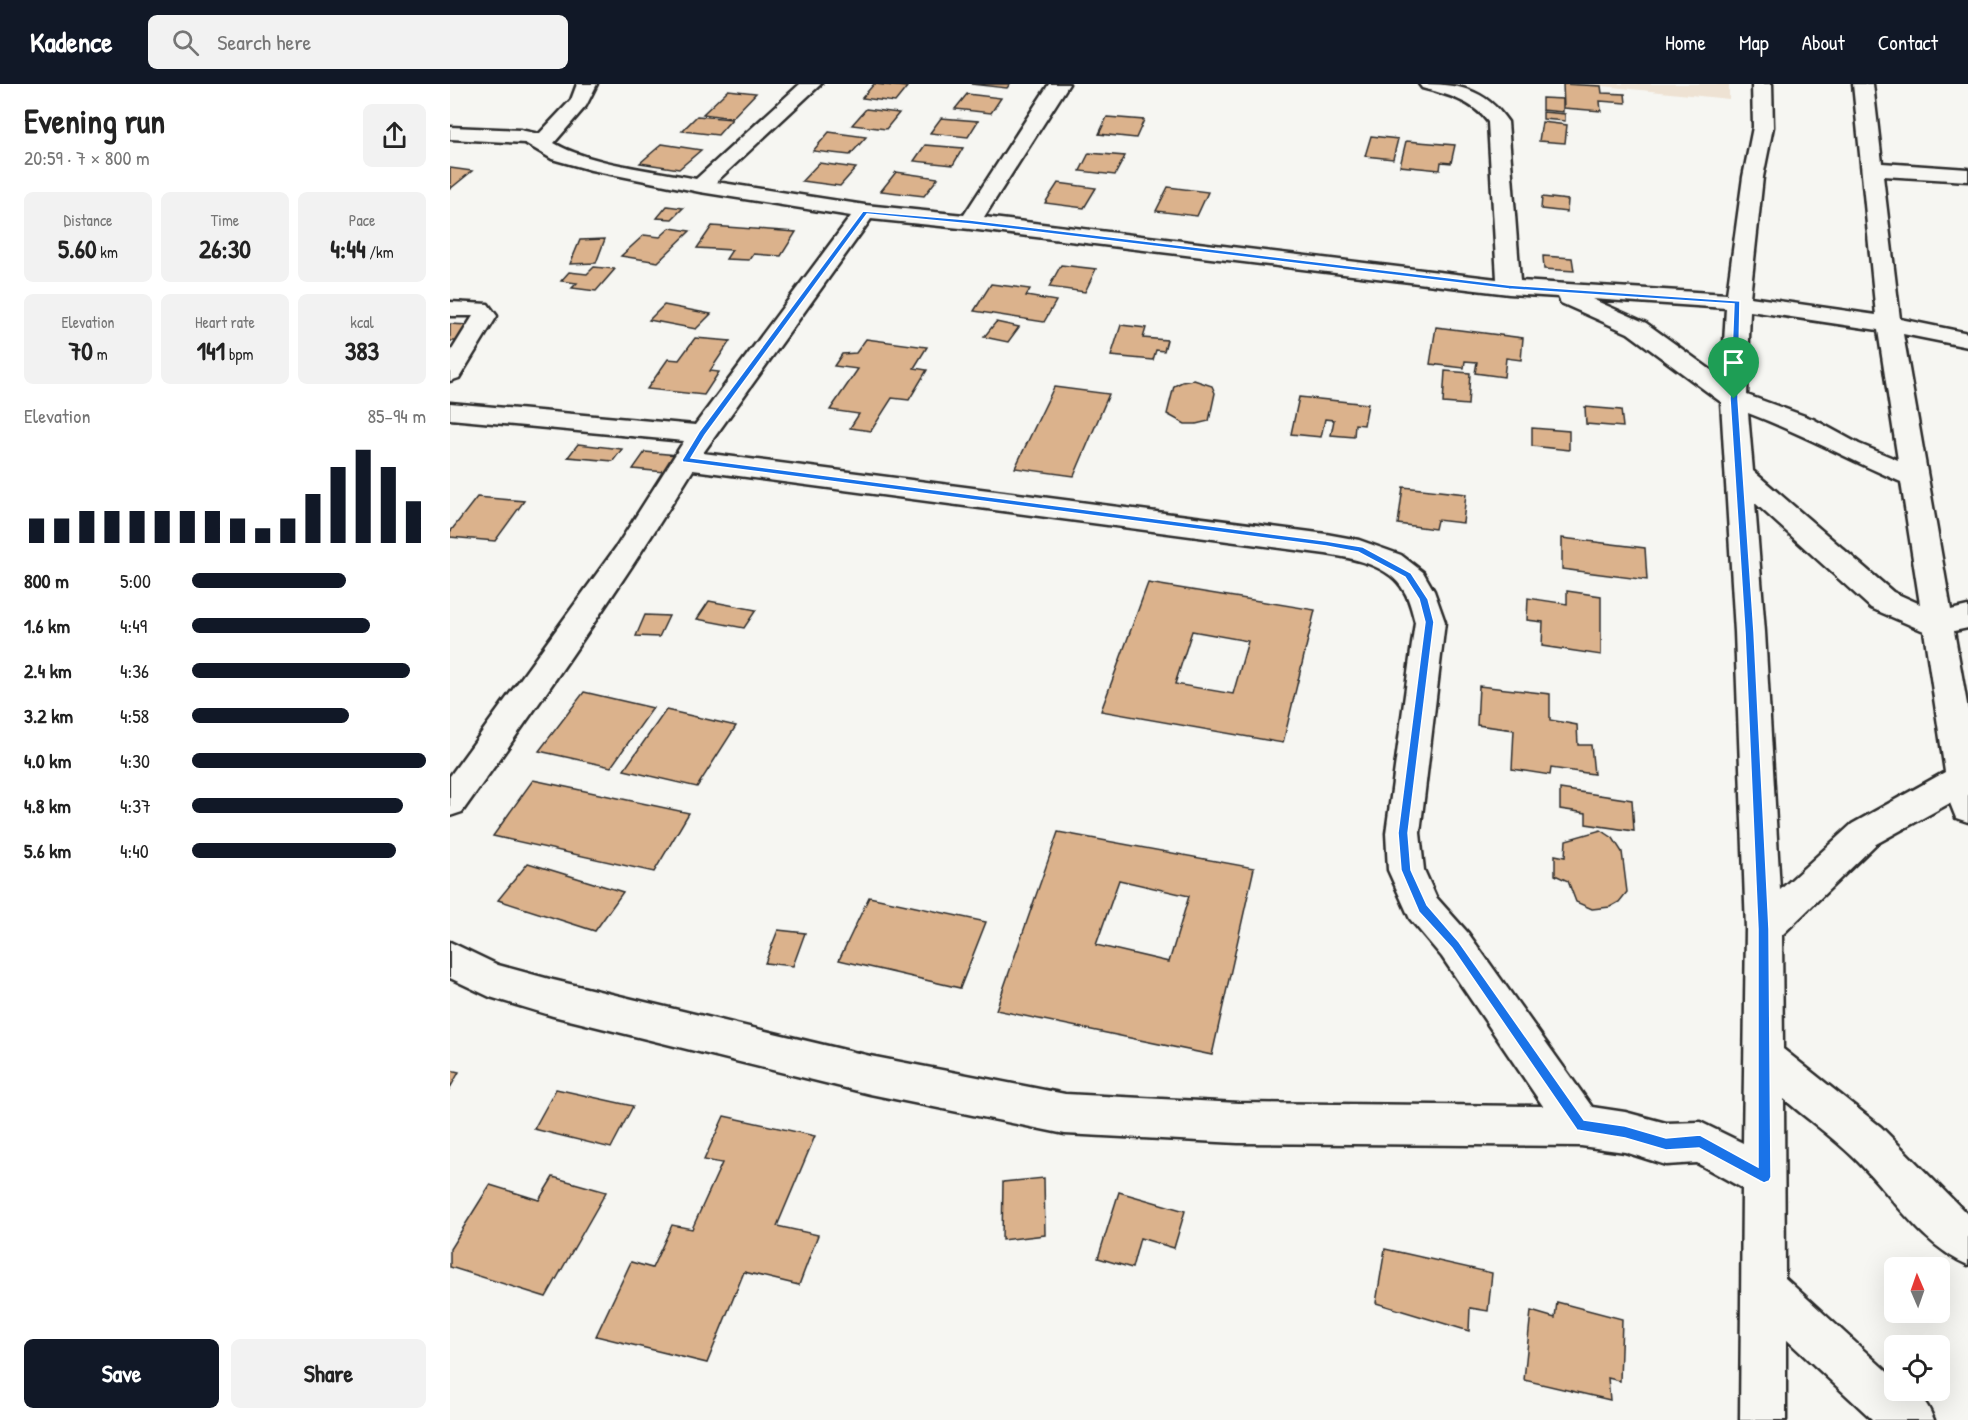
<!DOCTYPE html>
<meta charset="utf-8">
<style>
body{margin:0;font-family:"Patrick Hand",sans-serif;background:#f2f2f2;color:#222;height:100vh;display:flex;flex-direction:column;font-size:22px;white-space:nowrap}
*{box-sizing:border-box;margin:0}
p{font-size:20px;color:#767676}
.icon{flex:none;width:33px;height:33px;fill:none;stroke:currentColor;stroke-width:2;stroke-linecap:round;stroke-linejoin:round}
.map{position:relative;flex:1;overflow:hidden}
.drawer{display:flex;flex-direction:column;background:#fff;width:450px}
.drawer>*{flex:none}
.needle{width:39px;rotate:358deg}
.controls{position:absolute;left:1434px;top:1173px;display:grid;gap:12px}
.controls a{display:grid;place-items:center;width:66px;height:66px;border-radius:9px;background:#fff;box-shadow:0 6px 24px #0002;font-size:30px}
.pin{position:absolute;display:grid;place-items:center;width:51px;height:51px;color:#fff;margin:-62px -26px;border-radius:50% 50% 50% 0;rotate:-45deg;box-shadow:0 0 6px #0007}
.pin .icon{rotate:45deg}
.round{display:grid;place-items:center;flex:none;width:63px;height:63px;border-radius:9px;background:#f2f2f2}
.head{display:flex;align-items:center;justify-content:space-between;height:102px;padding:0 24px}
h1{font-size:33px;font-weight:700;line-height:45px}
.stats{display:grid;grid-template-columns:repeat(3,1fr);gap:9px;height:102px;padding:6px 24px}
.stats div{display:grid;align-content:center;border-radius:9px;background:#f2f2f2;text-align:center}
.stats b{font-size:26px;font-weight:700}
.stats small{font-size:16px;font-weight:400}
.stats p{font-size:16px}
.chart{height:168px;padding:12px 24px}
.chart p{display:flex;justify-content:space-between}
.chart svg{width:100%;height:108px;margin-top:6px;stroke:#111827;stroke-width:6}
.action{display:flex;gap:12px;margin-top:auto;padding:12px 24px}
.action a{flex:1;height:69px;border-radius:9px;background:#111827;color:#fff;font-size:24px;font-weight:700;line-height:69px;text-align:center}
.action a+a{background:#f2f2f2;color:#222}
ul{padding:0 24px;list-style:none;font-size:20px}
li{display:grid;grid-template-columns:96px 72px 1fr;align-items:center;height:45px}
li i{height:15px;border-radius:8px;background:#111827}
header{display:flex;align-items:center;gap:36px;box-sizing:border-box;height:84px;padding:0 30px;background:#111827;color:#fff}
header strong{font-size:28px}
nav{display:flex;gap:33px;margin-inline-start:auto;font-size:21px}
.search{width:420px;height:54px;background:#f2f2f2;display:flex;align-items:center;gap:15px;box-sizing:border-box;padding:0 21px;border-radius:9px;color:#767676;font-size:22px}
main{display:flex;flex:1;min-height:0}
.map>svg:first-child{display:block}
</style>
<header>
<strong>Kadence</strong>
<div class="search"><svg class="icon" aria-label="search" viewBox="0 0 24 24"><circle cx="10" cy="10" r="6"/><path d="M15 15l6 6"/></svg>Search here</div>
<nav><a>Home</a><a>Map</a><a>About</a><a>Contact</a></nav>
</header>
<main>
<section class="drawer">
<div class="head"><div><h1>Evening run</h1><p>20:59 · 7 × 800 m</p></div><a class="round"><svg class="icon" aria-label="share" viewBox="0 0 24 24"><path d="M12 15V3M7 8l5-5 5 5M5 13v7h14v-7"/></svg></a></div>
<div class="stats">
<div><p>Distance</p><b>5.60<small> km</small></b></div>
<div><p>Time</p><b>26:30</b></div>
<div><p>Pace</p><b>4:44<small> /km</small></b></div>
</div>
<div class="stats">
<div><p>Elevation</p><b>70<small> m</small></b></div>
<div><p>Heart rate</p><b>141<small> bpm</small></b></div>
<div><p>kcal</p><b>383</b></div>
</div>
<div class="chart"><p><span>Elevation</span>85–94 m</p>
<svg viewBox="0 0 160 44" preserveAspectRatio="none"><path d="M5 44V34M15 44V34M25 44V31M35 44V31M45 44V31M55 44V31M65 44V31M75 44V31M85 44V34M95 44V38M105 44V34M115 44V24M125 44V13M135 44V6M145 44V13M155 44V27"/></svg>
</div>
<ul>
<li><b>800 m</b>5:00<i style="width:66%"></i></li>
<li><b>1.6 km</b>4:49<i style="width:76%"></i></li>
<li><b>2.4 km</b>4:36<i style="width:93%"></i></li>
<li><b>3.2 km</b>4:58<i style="width:67%"></i></li>
<li><b>4.0 km</b>4:30<i style="width:100%"></i></li>
<li><b>4.8 km</b>4:37<i style="width:90%"></i></li>
<li><b>5.6 km</b>4:40<i style="width:87%"></i></li>
</ul>
<div class="action"><a>Save</a><a>Share</a></div>
</section>
<div class="map">
<svg width="1518" height="1336" viewBox="0 0 1518 1336">
<rect width="100%" height="100%" fill="#f6f6f2"/>
<filter id="ink" filterUnits="userSpaceOnUse"><feTurbulence type="fractalNoise" baseFrequency=".0167" numOctaves="2"/><feDisplacementMap in="SourceGraphic" scale="12" xChannelSelector="R" yChannelSelector="G"/><feConvolveMatrix kernelMatrix="1 2 1 2 8 2 1 2 1" color-interpolation-filters="sRGB"/></filter>
<g filter="url(#ink)">
<polygon fill="#eee2d3" points="1132,0 1279,0 1279,15"/>
<g fill="#dbb28c" stroke="#2b2b2b" stroke-width="1.5" fill-rule="evenodd">
<polygon points="424,0 425,0 457,3 445,18 412,14"/>
<polygon points="521,0 560,0 557,4"/>
<polygon points="1113,0 1151,2 1152,9 1175,10 1176,19 1150,17 1151,27 1114,24"/>
<polygon points="278,6 306,9 282,34 253,30"/>
<polygon points="517,10 551,14 541,29 505,25"/>
<polygon points="1092,14 1113,15 1113,28 1092,26"/>
<polygon points="416,25 449,29 436,45 402,41"/>
<polygon points="1093,28 1115,30 1115,37 1093,35"/>
<polygon points="247,32 282,35 268,51 232,47"/>
<polygon points="657,33 694,36 686,54 649,50"/>
<polygon points="491,34 528,37 518,53 480,49"/>
<polygon points="1092,38 1117,41 1115,59 1089,57"/>
<polygon points="379,48 416,53 400,71 363,67"/>
<polygon points="921,52 948,55 943,75 915,72"/>
<polygon points="956,57 1005,61 1001,79 991,78 990,86 950,82"/>
<polygon points="212,60 251,66 229,85 190,79"/>
<polygon points="475,61 513,64 503,81 464,77"/>
<polygon points="639,69 675,72 665,91 630,87"/>
<polygon points="369,79 406,84 390,102 352,97"/>
<polygon points="0,84 22,87 0,105"/>
<polygon points="446,88 488,94 474,112 431,107"/>
<polygon points="608,99 646,104 634,124 595,119"/>
<polygon points="718,103 758,108 747,132 706,127"/>
<polygon points="1092,113 1118,116 1117,128 1091,125"/>
<polygon points="217,122 233,124 222,135 207,134"/>
<polygon points="262,142 346,148 331,172 303,170 299,176 276,175 282,166 247,164"/>
<polygon points="220,144 240,147 208,178 171,172 194,151 210,153"/>
<polygon points="155,155 146,179 120,180 130,156"/>
<polygon points="1093,172 1122,174 1124,187 1094,185"/>
<polygon points="611,181 646,185 635,208 599,203"/>
<polygon points="144,183 165,185 146,207 122,204 127,199 111,197 119,188 137,190"/>
<polygon points="541,200 580,205 576,212 606,217 594,238 524,227"/>
<polygon points="214,221 261,230 246,245 199,236"/>
<polygon points="546,238 569,243 558,258 534,253"/>
<polygon points="0,240 18,241 7,257 0,257"/>
<polygon points="671,241 696,244 693,254 717,256 714,267 706,266 703,276 661,272"/>
<polygon points="986,243 1073,254 1071,276 1056,274 1054,293 1025,289 1027,278 1015,277 1014,284 980,280"/>
<polygon points="245,254 280,257 260,287 269,288 254,311 197,305 218,275 229,276"/>
<polygon points="416,255 477,263 464,284 477,286 459,316 442,314 421,347 400,344 409,330 380,326 408,285 384,282 392,270 406,269"/>
<polygon points="995,287 1020,289 1018,321 993,319"/>
<polygon points="744,296 762,302 765,309 759,337 746,340 735,340 717,330 724,302 732,298"/>
<polygon points="604,303 659,310 624,392 565,384"/>
<polygon points="849,313 918,320 914,341 905,340 904,353 881,351 884,336 875,335 871,353 841,350"/>
<polygon points="1135,323 1171,326 1173,343 1136,340"/>
<polygon points="1082,344 1119,347 1119,366 1082,362"/>
<polygon points="128,360 172,365 163,377 118,373"/>
<polygon points="195,368 227,371 215,388 183,385"/>
<polygon points="953,403 1016,410 1013,439 987,436 985,445 948,440"/>
<polygon points="27,413 74,417 45,457 0,453 0,448"/>
<polygon points="1112,454 1195,464 1197,496 1112,485"/>
<path d="M 698,499 L 865,526 L 833,659 L 651,627 ZM 742,547 L 798,557 L 783,610 L 725,600 Z"/>
<polygon points="1117,507 1151,512 1151,571 1092,562 1093,538 1077,536 1078,514 1117,520"/>
<polygon points="259,517 306,526 294,544 247,535"/>
<polygon points="195,531 219,532 209,553 186,552"/>
<polygon points="1029,602 1100,610 1100,636 1127,641 1128,661 1141,661 1144,690 1101,684 1100,691 1062,685 1064,646 1027,641"/>
<polygon points="134,608 203,624 161,683 89,667"/>
<polygon points="216,626 286,642 247,703 174,686"/>
<polygon points="83,696 239,729 204,788 43,752"/>
<polygon points="1110,705 1182,716 1184,747 1136,740 1136,729 1110,725"/>
<polygon points="1151,746 1163,754 1172,768 1177,808 1169,818 1160,823 1142,825 1126,818 1118,797 1105,791 1105,771 1115,773 1116,756"/>
<path d="M 608,748 L 804,784 L 762,971 L 546,926 ZM 669,796 L 739,812 L 719,878 L 646,861 Z"/>
<polygon points="78,779 173,808 145,847 48,816"/>
<polygon points="419,813 536,838 510,904 389,876"/>
<polygon points="328,846 355,849 343,882 315,879"/>
<polygon points="0,986 9,988 0,1004"/>
<polygon points="106,1005 183,1022 161,1064 84,1045"/>
<polygon points="274,1032 365,1052 327,1142 368,1151 349,1201 294,1188 257,1279 146,1252 181,1178 202,1184 222,1141 242,1145 272,1079 254,1076"/>
<polygon points="103,1093 156,1108 96,1213 0,1183 0,1165 40,1101 89,1116"/>
<polygon points="594,1094 595,1151 552,1156 553,1098"/>
<polygon points="669,1108 735,1127 724,1164 690,1154 682,1184 648,1174"/>
<polygon points="935,1165 1042,1189 1038,1227 1020,1224 1019,1247 926,1219"/>
<polygon points="1107,1218 1172,1235 1170,1297 1158,1294 1160,1316 1074,1296 1081,1227 1105,1234"/>
</g>
<g fill="none" stroke-linecap="round" stroke-linejoin="round">
<defs>
<g id="minor">
<path d="M 127,0 L 147,0 L 136,22 L 104,59 C 139,80 204,86 246,95 L 350,0 L 371,0 L 266,98 L 415,121 L 514,131 L 599,0 L 619,0 L 534,133 L 1047,195 L 1038,38 C 1023,17 996,10 972,4 L 969,0 C 1008,0 1035,4 1058,38 L 1070,197 L 1277,210 L 1293,93 L 1303,43 L 1302,0 L 1322,0 L 1323,43 L 1313,93 L 1300,213 L 1426,231 L 1403,0 L 1423,0 L 1432,79 L 1518,85 L 1518,97 L 1433,92 L 1450,235 L 1518,249 L 1518,263 L 1453,250 L 1501,526 L 1518,522 L 1518,544 L 1504,547 L 1518,626 L 1518,738 L 1506,734 L 1500,719 L 1426,760 L 1332,851 L 1333,965 L 1431,1043 L 1518,1131 L 1518,1181 C 1469,1160 1439,1106 1401,1071 C 1380,1051 1356,1034 1334,1015 L 1335,1194 L 1444,1294 L 1444,1306 C 1468,1306 1476,1315 1484,1336 L 1423,1336 L 1336,1255 L 1336,1336 L 1290,1336 L 1292,1104 L 1247,1079 L 1216,1081 L 1175,1068 L 1131,1062 L 788,1059 L 615,1050 L 420,1010 L 103,932 L 40,913 L 0,894 L 0,858 L 48,881 L 103,896 L 420,972 L 615,1010 L 788,1019 L 1093,1022 L 992,873 L 960,835 L 938,786 L 936,749 L 965,538 C 962,528 960,516 954,507 C 940,481 902,474 876,470 L 243,386 C 171,503 92,616 12,728 L 0,732 L 0,692 L 167,462 L 234,357 L 0,335 L 0,319 L 245,341 L 401,132 L 250,108 L 141,86 L 102,75 L 75,59 L 0,55 L 0,43 L 70,46 L 89,50 L 121,16 ZM 421,135 L 520,145 L 1059,210 L 1108,213 L 1111,219 L 1178,249 L 1271,318 L 1285,548 L 1296,845 L 1293,1059 L 1250,1038 L 1216,1039 L 1175,1028 L 1142,1023 L 1018,849 L 986,813 L 974,786 L 970,749 L 995,538 L 984,507 L 973,488 L 951,471 L 909,456 L 876,450 L 253,369 ZM 1142,215 L 1276,224 L 1272,294 L 1196,239 ZM 1300,227 L 1428,246 L 1448,376 L 1409,360 L 1363,335 L 1297,311 ZM 1298,329 C 1351,349 1400,376 1451,398 L 1470,520 L 1443,508 L 1303,387 ZM 1305,419 L 1421,524 L 1474,547 L 1495,688 L 1402,740 L 1330,806 L 1315,548 Z"/>
<polygon points="0,218 38,220 47,232 9,294 0,297 0,269 23,232 0,232"/>
</g>
</defs>
<use href="#minor" stroke="#2b2b2b" stroke-width="5"/>
<use href="#minor" fill="#f6f6f2" fill-rule="evenodd"/>
</g>
</g>
<path fill="#1a73e8" stroke="#fff" stroke-width="1.5" fill-rule="evenodd" d="M 413,127 L 520,136 L 1059,201 L 1290,217 L 1288,315 L 1304,548 L 1319,845 L 1321,1093 L 1319,1097 L 1314,1099 L 1310,1097 L 1249,1064 L 1216,1066 L 1175,1054 L 1127,1046 L 1002,864 L 969,828 L 951,786 L 948,749 L 975,538 L 969,515 L 955,493 L 908,468 L 876,462 L 233,378 L 232,376 L 249,348 ZM 417,130 L 520,140 L 1059,205 L 1284,220 L 1280,315 L 1295,548 L 1308,845 L 1308,1083 L 1250,1051 L 1216,1054 L 1175,1042 L 1134,1036 L 1009,858 L 977,821 L 961,786 L 958,749 L 984,538 L 978,515 L 961,489 L 913,463 L 876,457 L 241,374 L 255,351 Z"/>
</svg>
<div class="controls">
<a><svg class="needle" viewBox="-14 -14 28 28"><path d="M0-13l5 13h-10z" fill="#e53935"/><path d="M0 13l5-13h-10z" fill="#767676"/></svg></a>
<a><svg class="icon" aria-label="locate" viewBox="0 0 24 24"><circle cx="12" cy="12" r="6"/><path d="M12 2v4M12 18v4M2 12h4M18 12h4"/></svg></a>
</div>
<div class="pin" style="left:1284px;top:315px;background:#1e9e55"><svg class="icon" aria-label="arrive" viewBox="0 0 24 24"><path d="M6 21V4h12l-3 4 3 4H6"/></svg></div>
</div>
</main>
